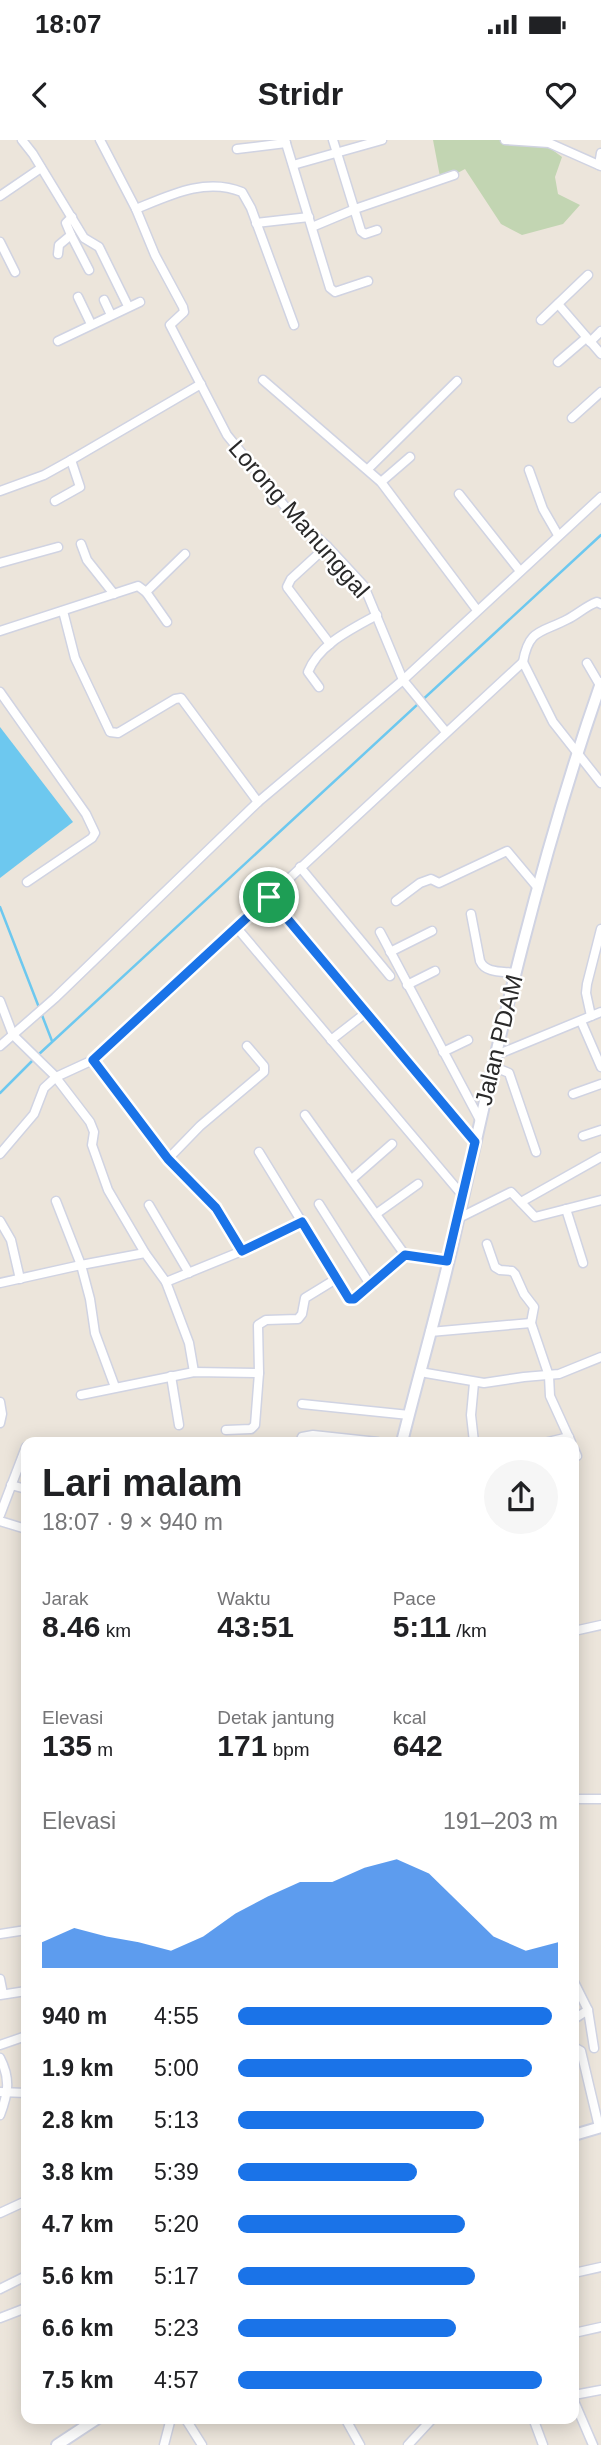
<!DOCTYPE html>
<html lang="id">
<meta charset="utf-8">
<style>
body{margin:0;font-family:Helvetica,sans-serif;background:#f6f6f6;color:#202124;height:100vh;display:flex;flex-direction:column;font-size:26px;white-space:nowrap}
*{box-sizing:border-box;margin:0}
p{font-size:23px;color:#757577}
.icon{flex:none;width:38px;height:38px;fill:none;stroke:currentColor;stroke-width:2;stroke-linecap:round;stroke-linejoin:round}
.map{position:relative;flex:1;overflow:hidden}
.details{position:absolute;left:21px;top:1297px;width:558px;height:987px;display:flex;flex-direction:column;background:#fff;border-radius:14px;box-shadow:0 4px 18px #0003}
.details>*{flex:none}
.pin{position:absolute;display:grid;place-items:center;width:60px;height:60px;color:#fff;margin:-30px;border:4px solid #fff;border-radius:50%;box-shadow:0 2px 7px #0007}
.round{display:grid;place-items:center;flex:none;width:74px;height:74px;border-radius:37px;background:#f6f6f6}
.summary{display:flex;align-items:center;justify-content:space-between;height:119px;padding:0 21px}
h1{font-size:38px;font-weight:800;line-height:52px}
.figures{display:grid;grid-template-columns:repeat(3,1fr);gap:10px;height:119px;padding:7px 21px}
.figures div{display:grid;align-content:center}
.figures b{font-size:30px;font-weight:800}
.figures small{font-size:19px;font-weight:400}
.figures p{font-size:19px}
.chart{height:196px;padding:14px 21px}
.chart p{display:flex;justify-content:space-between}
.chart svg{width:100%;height:126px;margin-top:7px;fill:#1a73e8;opacity:.7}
ul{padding:0 21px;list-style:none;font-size:23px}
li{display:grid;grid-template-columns:112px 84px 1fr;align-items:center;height:52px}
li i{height:18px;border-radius:9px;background:#1a73e8}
.status{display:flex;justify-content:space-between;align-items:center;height:49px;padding:0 35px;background:#fff;direction:ltr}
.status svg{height:19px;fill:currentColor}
header{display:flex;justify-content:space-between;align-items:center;height:91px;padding:0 21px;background:#fff;font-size:32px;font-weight:800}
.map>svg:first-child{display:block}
</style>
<div class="status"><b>18:07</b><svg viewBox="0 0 49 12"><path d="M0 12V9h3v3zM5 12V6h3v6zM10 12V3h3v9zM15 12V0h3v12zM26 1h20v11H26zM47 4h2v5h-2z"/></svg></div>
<header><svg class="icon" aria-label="back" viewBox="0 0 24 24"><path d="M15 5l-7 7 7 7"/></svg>Stridr<svg class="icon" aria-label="heart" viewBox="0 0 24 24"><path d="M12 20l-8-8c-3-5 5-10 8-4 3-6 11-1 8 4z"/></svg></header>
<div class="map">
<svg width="601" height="2305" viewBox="0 0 601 2305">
<rect width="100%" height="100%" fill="#ece5db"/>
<polygon fill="#c2d5b2" points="433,0 546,0 546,5 562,17 555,37 558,54 580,65 563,84 522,95 501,84 465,29 441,42"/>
<polygon fill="#6dc8ef" points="0,587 73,682 0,738"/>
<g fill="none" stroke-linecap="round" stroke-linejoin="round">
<g stroke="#6dc8ef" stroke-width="2.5">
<polyline points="0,767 52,901"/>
<polyline points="38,915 601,395"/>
<polyline points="0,953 33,920"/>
</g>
<defs>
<g id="minor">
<polyline points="22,0 33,14 84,98 99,107 128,166"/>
<polyline points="100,0 136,69 155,115 183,167 184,172 170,185 227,295 292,375 327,406 364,446 403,540 446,592"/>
<polyline points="285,0 330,148 335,152 368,141"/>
<polyline points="333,0 361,91 365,94 377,90"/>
<polyline points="505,0 549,3 601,26"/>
<polyline points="237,9 286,3"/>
<polyline points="293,25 382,0"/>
<polyline points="599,25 601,13"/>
<polyline points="0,56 41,28"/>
<path d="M 136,69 C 170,55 206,37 242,52 L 251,68 L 294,185"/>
<polyline points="256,83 309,77"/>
<polyline points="312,87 355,69 454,35"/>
<polyline points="71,95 89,130"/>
<polyline points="0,102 15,132"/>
<polyline points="58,114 59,105 71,95 66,83 72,77"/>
<polyline points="78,157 91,184"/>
<polyline points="104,160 111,175"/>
<polyline points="558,164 601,214"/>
<polyline points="541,180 588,135"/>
<polyline points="58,201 140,162"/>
<polyline points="590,202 601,191"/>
<polyline points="558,222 586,198"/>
<polyline points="263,240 381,342 477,470"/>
<polyline points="572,278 601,252"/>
<polyline points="368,329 457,241"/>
<polyline points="529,330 543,369 558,395"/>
<polyline points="381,342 410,317"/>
<polyline points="0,351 44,335 71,320"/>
<polyline points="459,354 520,431"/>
<polyline points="55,361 80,347 71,320 201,244"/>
<polyline points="81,404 87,420 114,454"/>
<polyline points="327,406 291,439 287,447 330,504"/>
<polyline points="0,423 58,407"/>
<polyline points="146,452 167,482"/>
<polyline points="63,471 75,518 110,592 118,593 175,559 181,558 258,662"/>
<polyline points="0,491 138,446 146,452 185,414"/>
<path d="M 523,522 C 529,488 542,493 568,479 C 578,474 586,466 597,462 L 601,464"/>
<polyline points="587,523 601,547"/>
<path d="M 319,547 L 308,532 C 319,504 352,489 377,475"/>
<polyline points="0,552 86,674 95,693 92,698 27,742"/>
<polyline points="300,727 390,836"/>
<polyline points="269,756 475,1002"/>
<polyline points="396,761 420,743 431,739 439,743 507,711 538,748"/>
<path d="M 471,774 L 480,821 C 486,834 503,831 516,833"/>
<polyline points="237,788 463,1056"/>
<polyline points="380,792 480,980"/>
<polyline points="390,812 432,791"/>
<polyline points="407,845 435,831"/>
<polyline points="0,861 13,895 54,935 90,982 94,992 92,1005 108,1050 145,1113"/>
<polyline points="591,876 586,853 587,844 601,789"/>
<polyline points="581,881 601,927"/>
<polyline points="331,900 367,872"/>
<polyline points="0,906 55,858 258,662 403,540 601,357"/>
<polyline points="443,912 468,900"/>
<polyline points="494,916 601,872"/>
<polyline points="93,920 168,1019 216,1068 242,1111"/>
<polyline points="492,926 509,933 536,1012"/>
<polyline points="573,954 601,944"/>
<polyline points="305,975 405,1115"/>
<polyline points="583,996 601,990"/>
<polyline points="259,1012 349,1159 354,1159 405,1115 447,1121"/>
<polyline points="0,1014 34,974 44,948 56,937 93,920 523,522 553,582 601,643"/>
<polyline points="168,1019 200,986 264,932 264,926 247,906"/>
<polyline points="352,1039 392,1004"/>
<polyline points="56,1061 81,1125 90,1159 95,1193 115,1247"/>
<polyline points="521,1062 601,1017"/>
<polyline points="319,1064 371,1146"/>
<polyline points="149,1065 189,1133"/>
<polyline points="566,1069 583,1123"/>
<polyline points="376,1074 418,1044"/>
<polyline points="459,1078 511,1052 535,1077 601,1060"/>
<polyline points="0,1081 11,1100 20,1139"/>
<polyline points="487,1104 495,1127 500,1130 512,1131 515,1134 524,1154 534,1167 531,1183 549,1236 550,1256 571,1302"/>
<polyline points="166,1142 189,1203 194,1232"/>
<polyline points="0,1143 81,1125 145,1113 166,1142 242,1111 302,1082"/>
<polyline points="430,1192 531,1183"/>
<polyline points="420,1232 484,1243 524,1237 559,1234 601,1217"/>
<polyline points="171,1236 179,1285"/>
<polyline points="474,1243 471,1275 474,1302"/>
<polyline points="81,1255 194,1232 259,1233"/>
<polyline points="0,1262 2,1274 0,1283"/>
<polyline points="302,1264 409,1275"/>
<polyline points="226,1290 251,1289 255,1285 259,1233 258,1185 266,1180 298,1179 302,1174 305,1158 336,1139"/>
<polyline points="300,1302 302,1297 313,1295 378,1302"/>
<polyline points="548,1302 569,1297"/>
<polyline points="574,1309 577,1316"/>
<polyline points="11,1345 26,1349"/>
<polyline points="0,1375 26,1307"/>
<polyline points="0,1381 26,1389"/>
<polyline points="574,1491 601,1485"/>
<polyline points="574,1659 601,1659"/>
<polyline points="0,1794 26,1790"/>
<polyline points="0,1839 3,1854"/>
<polyline points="574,1842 588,1870 594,1908"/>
<polyline points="0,1855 26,1851"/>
<polyline points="574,1879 588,1870"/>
<polyline points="0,1905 26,1896"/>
<polyline points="574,1907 581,1911 599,1987"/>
<path d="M 0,1918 C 11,1939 8,1954 0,1975"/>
<polyline points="0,1952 26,1953"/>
<polyline points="0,2073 26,2061"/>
<polyline points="574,2133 601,2127"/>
<polyline points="0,2149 26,2136"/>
<polyline points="0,2178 26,2168"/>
<polyline points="574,2193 601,2187"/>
<polyline points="574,2255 601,2250"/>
<polyline points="574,2261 593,2305"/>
<polyline points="185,2278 202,2305"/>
<polyline points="345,2278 360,2305"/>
<polyline points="533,2278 543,2305"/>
<polyline points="164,2305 171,2278"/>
<polyline points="408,2305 433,2278"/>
</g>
<g id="tertiary">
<path d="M 402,1302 C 421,1226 443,1152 459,1076 C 499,896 540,717 601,543"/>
<polyline points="574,1995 601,1987"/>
<polyline points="57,2305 98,2278"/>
</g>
</defs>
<use href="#minor" stroke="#d0d3e2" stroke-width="11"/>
<use href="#tertiary" stroke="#d0d3e2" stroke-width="14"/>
<use href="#minor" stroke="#fff" stroke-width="8"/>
<use href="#tertiary" stroke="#fff" stroke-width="10"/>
</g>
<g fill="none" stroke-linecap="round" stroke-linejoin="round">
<defs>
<polygon id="route" points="269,757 475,1002 447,1121 405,1115 354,1159 349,1159 302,1082 242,1111 216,1068 168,1019 93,920"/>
</defs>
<use href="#route" stroke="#fff" stroke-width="14"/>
<use href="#route" stroke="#1a73e8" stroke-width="9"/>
</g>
<g text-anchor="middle" stroke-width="5" stroke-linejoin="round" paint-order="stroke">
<g font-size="24" fill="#292929" stroke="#fff">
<text transform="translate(299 379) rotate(49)" y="8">Lorong Manunggal</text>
<text transform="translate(499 900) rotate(-76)" y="8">Jalan PDAM</text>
</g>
</g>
</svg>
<div class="pin" style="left:269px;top:757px;background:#1e9e55"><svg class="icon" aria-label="arrive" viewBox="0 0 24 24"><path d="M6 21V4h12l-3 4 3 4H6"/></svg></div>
<section class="details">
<div class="summary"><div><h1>Lari malam</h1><p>18:07 · 9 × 940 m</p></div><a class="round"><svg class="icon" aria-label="share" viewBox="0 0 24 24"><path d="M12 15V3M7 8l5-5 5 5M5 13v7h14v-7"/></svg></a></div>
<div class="figures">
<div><p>Jarak</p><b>8.46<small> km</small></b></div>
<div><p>Waktu</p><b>43:51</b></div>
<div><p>Pace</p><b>5:11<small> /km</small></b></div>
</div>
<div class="figures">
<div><p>Elevasi</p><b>135<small> m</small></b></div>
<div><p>Detak jantung</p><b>171<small> bpm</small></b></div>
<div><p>kcal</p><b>642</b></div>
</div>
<div class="chart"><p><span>Elevasi</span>191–203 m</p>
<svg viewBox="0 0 160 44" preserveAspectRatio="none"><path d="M0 44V35L10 30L20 33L30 35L40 38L50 33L60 25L70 19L80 14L90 14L100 9L110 6L120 11L130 22L140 33L150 38L160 35V44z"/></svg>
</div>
<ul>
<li><b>940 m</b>4:55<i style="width:98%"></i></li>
<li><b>1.9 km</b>5:00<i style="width:92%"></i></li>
<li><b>2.8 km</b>5:13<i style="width:77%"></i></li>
<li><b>3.8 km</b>5:39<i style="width:56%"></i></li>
<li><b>4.7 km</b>5:20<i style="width:71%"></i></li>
<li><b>5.6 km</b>5:17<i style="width:74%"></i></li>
<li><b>6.6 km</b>5:23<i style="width:68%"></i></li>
<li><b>7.5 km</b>4:57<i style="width:95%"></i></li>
</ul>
</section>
</div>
